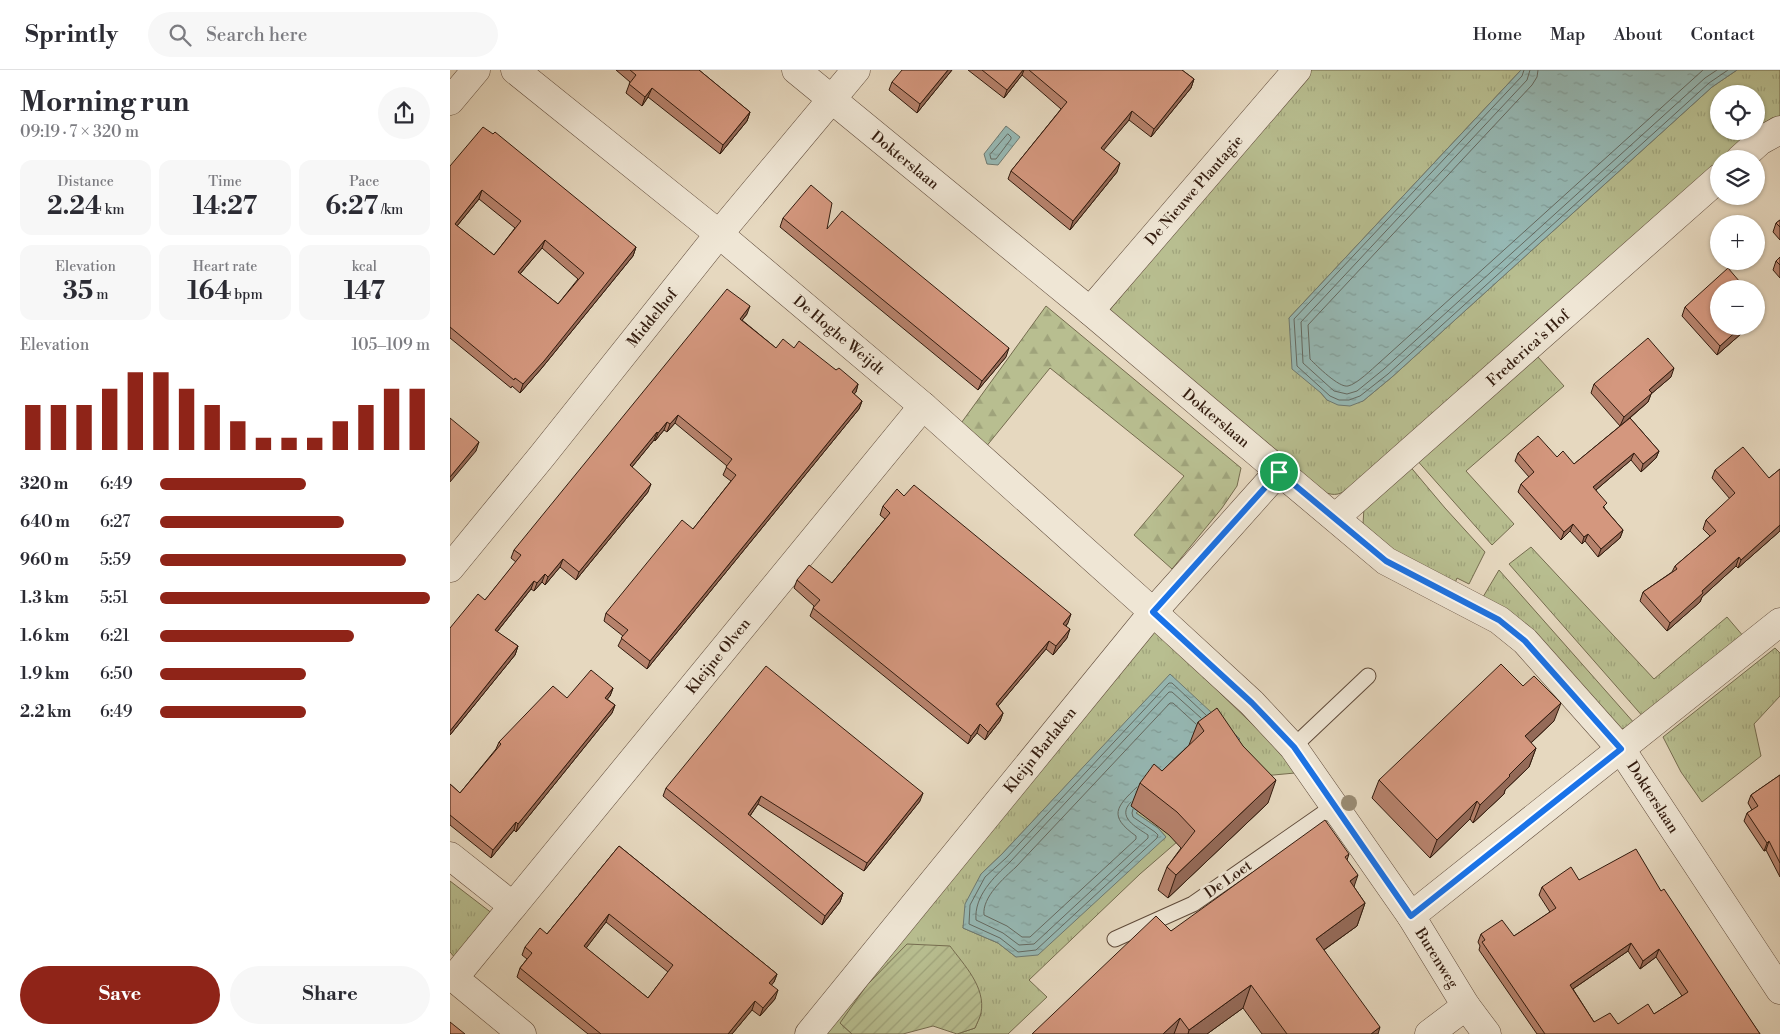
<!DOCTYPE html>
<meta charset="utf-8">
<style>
body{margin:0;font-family:"Libre Bodoni",serif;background:#f7f7f7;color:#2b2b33;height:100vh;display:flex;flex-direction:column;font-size:19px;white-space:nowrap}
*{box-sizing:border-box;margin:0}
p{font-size:16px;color:#7c7c81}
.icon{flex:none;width:28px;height:28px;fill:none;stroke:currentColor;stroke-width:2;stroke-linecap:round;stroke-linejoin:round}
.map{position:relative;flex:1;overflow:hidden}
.sheet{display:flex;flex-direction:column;background:#fff;width:450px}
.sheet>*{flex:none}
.controls{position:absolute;left:1260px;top:15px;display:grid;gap:10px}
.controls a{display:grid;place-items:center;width:55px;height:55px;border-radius:50%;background:#fff;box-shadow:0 1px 4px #0004;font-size:25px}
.pin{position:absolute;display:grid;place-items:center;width:42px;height:42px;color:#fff;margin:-21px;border:2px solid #fff;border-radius:50%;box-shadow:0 1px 5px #0007}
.round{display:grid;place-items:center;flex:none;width:52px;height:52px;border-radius:26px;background:#f7f7f7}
.overview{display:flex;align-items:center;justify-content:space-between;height:85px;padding:0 20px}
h1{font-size:28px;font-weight:700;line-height:38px}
.stats{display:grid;grid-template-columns:repeat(3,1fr);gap:8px;height:85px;padding:5px 20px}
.stats div{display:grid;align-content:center;border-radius:12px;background:#f7f7f7;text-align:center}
.stats b{font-size:25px;font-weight:700}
.stats small{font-size:14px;font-weight:400}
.stats p{font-size:14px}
.chart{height:140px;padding:10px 20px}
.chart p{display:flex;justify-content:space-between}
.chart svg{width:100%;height:90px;margin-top:5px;stroke:#8f2418;stroke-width:6}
.action{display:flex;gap:10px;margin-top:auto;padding:10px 20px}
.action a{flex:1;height:58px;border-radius:30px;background:#8f2418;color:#fff;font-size:20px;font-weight:700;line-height:58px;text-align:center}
.action a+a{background:#f7f7f7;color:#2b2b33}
ul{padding:0 20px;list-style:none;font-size:16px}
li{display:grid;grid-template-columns:80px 60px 1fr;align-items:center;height:38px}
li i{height:12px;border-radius:6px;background:#8f2418}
header{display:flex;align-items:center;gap:30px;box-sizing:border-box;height:70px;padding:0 25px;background:#fff;border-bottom:1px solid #e1e1e2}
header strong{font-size:24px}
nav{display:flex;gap:28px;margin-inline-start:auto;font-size:18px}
.search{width:350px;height:45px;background:#f7f7f7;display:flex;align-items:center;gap:12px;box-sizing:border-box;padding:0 18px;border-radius:28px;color:#7c7c81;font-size:19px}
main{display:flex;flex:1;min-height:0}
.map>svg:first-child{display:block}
</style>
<header>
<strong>Sprintly</strong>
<div class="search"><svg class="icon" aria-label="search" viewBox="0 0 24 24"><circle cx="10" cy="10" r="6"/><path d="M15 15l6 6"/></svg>Search here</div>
<nav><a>Home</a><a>Map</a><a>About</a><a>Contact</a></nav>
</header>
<main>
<section class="sheet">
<div class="overview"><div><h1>Morning run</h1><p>09:19 · 7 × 320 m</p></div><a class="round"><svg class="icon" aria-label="share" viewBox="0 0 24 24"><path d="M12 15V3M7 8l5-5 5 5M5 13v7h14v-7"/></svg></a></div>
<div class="stats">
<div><p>Distance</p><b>2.24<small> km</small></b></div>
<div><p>Time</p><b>14:27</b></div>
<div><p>Pace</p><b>6:27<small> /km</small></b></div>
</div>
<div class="stats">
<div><p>Elevation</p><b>35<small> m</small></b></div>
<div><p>Heart rate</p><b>164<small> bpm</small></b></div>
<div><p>kcal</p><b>147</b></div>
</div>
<div class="chart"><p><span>Elevation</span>105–109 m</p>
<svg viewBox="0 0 160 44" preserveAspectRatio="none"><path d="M5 44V22M15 44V22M25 44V22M35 44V14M45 44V6M55 44V6M65 44V14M75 44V22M85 44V30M95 44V38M105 44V38M115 44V38M125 44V30M135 44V22M145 44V14M155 44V14"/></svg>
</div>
<ul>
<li><b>320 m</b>6:49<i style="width:54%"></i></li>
<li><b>640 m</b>6:27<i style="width:68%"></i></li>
<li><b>960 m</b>5:59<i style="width:91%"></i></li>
<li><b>1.3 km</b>5:51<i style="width:100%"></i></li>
<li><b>1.6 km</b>6:21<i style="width:72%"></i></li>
<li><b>1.9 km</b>6:50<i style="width:54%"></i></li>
<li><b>2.2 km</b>6:49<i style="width:54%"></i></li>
</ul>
<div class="action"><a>Save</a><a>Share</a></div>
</section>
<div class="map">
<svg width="1330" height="964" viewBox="0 0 1330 964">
<defs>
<pattern id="grass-tufts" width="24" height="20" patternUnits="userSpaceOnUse" patternTransform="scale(1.25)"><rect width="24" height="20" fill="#b8be90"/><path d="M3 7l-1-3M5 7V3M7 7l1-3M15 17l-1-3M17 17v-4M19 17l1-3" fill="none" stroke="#9fa37b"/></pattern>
<pattern id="forest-firs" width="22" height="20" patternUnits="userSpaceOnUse" patternTransform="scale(1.25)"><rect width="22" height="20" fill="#b8be90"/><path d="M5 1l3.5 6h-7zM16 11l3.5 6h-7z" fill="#9fa37b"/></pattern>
<pattern id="garden-furrows" width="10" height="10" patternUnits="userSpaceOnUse" patternTransform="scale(1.25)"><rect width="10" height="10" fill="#b8be90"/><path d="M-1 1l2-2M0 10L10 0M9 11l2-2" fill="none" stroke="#9fa37b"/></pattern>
<pattern id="water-ripples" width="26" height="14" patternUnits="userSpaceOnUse" patternTransform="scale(1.25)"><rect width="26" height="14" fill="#96b9b5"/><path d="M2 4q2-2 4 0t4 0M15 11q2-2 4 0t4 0" fill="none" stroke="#829e9a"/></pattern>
</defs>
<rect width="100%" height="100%" fill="#e6d8bf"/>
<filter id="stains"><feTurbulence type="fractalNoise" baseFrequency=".004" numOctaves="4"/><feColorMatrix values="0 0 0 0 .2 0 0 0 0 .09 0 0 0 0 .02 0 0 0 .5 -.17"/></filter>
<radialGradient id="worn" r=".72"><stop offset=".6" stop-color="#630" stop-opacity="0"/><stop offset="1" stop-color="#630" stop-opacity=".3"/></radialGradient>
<g fill="url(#grass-tufts)" stroke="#756c4f" fill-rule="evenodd">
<path d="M 856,0 L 1071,0 L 839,248 L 871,323 L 877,330 L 913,331 L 942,307 L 1262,17 L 1287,0 L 1330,0 L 1330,49 L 1322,48 L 1306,59 L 1306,24 L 1269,24 L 1269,61 L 1303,61 L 1272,89 L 1269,89 L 1269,92 L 899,418 C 896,420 892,423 888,424 C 870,428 850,402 839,390 L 674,259 L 658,242 Z"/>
<polygon points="1088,287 1114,316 1016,401 1064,454 1042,475 965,388"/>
<polygon points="958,394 995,438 1035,482 1019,514 1007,508 1005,513 941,480 913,454 914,438"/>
<polygon points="1081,477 1204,609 1277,547 1294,567 1195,649 1059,494"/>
<polygon points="1049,500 1185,654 1173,659 1164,656 1033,527"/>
<path d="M 702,557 L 829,680 L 845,703 L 802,707 L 690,804 L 579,910 L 597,927 L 558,964 L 507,964 L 525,958 L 531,943 L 390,953 L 402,964 L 368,964 ZM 720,605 L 760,674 L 686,743 L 708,758 L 716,767 L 566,887 L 548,873 L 513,858 L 531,804 L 552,784 Z"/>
<polygon points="1325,578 1330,583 1330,626 1304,654 1311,686 1252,732 1231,702 1213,667"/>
<polygon points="0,811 43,844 7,890 0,882"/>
</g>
<polygon fill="url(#forest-firs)" stroke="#756c4f" points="596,236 791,398 787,416 772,438 722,499 684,465 734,406 600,298 535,378 509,356"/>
<path fill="url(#garden-furrows)" stroke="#756c4f" d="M 457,874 L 500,876 C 514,895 536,917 531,943 C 530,948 527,953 525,958 L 507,964 L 483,956 L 453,964 L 402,964 L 390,953 L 417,915 Z"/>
<g fill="url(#water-ripples)" stroke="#6e7a72">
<polygon points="1071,0 1287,0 1262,17 942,307 913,331 900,336 888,335 877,330 871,323 842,299 839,248"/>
<polygon points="556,56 570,67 548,95 537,94 534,84"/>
<polygon points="720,604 790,669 769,686 759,674 686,743 708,758 716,767 588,885 566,887 548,873 513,858 515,834 531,804 552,784"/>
</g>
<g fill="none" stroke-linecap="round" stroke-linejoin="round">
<g stroke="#646a62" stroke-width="1">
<polyline points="1074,0 1072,6 844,249 847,296 880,326 889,330 899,330 910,326 938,304 1259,13 1278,0"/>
<polyline points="1080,0 1077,10 851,252 853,293 884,321 897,324 907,321 934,299 1255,8 1267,0"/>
<path d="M 1088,0 L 1087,7 L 1082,15 L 858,255 L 860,289 C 867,296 889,318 898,316 C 907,314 922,299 929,293 L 1253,0"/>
<polygon points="558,64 561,67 561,69 546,89 541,89 540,85"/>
<path d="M 687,717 C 666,737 658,746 686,766 L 686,769 L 580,867 L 572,867 L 557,856 L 534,845 C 532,827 554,808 566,797 L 720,633 L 723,633 L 746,654"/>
<path d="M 681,732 C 666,747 686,757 698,765 L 698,768 L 584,874 L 569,875 L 553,863 L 526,850 C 524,826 544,807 560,792 L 719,622 L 722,622 L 751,648"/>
<polyline points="683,739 682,743 683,747 705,762 708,765 707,768 586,880 568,882 550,868 519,854 520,835 535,807 556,788 719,613 722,613 756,645"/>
</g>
<defs>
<g id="service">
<polyline points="843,677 918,606"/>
<polyline points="665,869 743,834 884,736"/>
</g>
<g id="minor">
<polyline points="65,0 269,164 473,336 703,542 802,633 843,677 961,846 1016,936 1037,964"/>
<polyline points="346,0 640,241 829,401 936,491 1049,550 1075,571 1171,679 1330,920"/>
<polyline points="0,31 26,0"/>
<polyline points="1290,89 1310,71 1330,60"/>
<polyline points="640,241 847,0"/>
<polyline points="886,447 1269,108"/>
<polyline points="0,498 92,386 269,164 406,0"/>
<polyline points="0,786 63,836 4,908 72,964"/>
<polyline points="63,836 473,336"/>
<polyline points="961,846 1330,552"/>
<polyline points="359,964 703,542 829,401"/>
<polyline points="979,964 1016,936"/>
</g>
</defs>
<use href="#service" stroke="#5f4a3a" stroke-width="17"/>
<use href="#minor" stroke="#5f4a3a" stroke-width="29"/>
<use href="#service" stroke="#efe6d5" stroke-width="15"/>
<use href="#minor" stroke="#efe6d5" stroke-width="28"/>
</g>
<circle fill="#998b73" cx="899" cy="733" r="8"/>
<g fill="#b6826c" stroke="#321b0e" fill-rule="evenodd">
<polygon points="166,0 249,0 300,42 297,51 270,84 198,27 192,36 176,23 180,12"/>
<polygon points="502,0 467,43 439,20 442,12"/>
<polygon points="518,0 732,0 744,9 741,18 701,67 679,50 653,80 667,102 620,160 558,109 561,101 611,39 572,5 554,28"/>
<path d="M 0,96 L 186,177 L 183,186 L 91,299 L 70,323 L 62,316 L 61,318 L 0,268 ZM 29,129 L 65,158 L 44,185 L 7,156 ZM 92,178 L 128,209 L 108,234 L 70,204 Z"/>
<polygon points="333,148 377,159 556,287 528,320 330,157"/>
<polygon points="1330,150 1330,170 1323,162 1326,153"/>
<polygon points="1330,187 1330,208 1323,200 1326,191"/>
<polygon points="1269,219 1292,263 1267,285 1232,246 1235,237"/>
<polygon points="297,244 292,250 326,278 344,278 386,300 408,314 406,322 404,324 412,331 409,339 197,599 168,576 173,566 154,551 156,543 243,459 281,411 273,405 277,396 225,353 217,362 214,360 205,371 204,370 182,397 198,422 126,510 110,497 95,515 92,512 84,521 81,519 47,562 68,576 65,585 0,665 0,558 35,530 66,492 61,488 64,480"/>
<polygon points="1221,307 1201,324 1198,332 1180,348 1209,381 1206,388 1191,402 1181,390 1146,420 1155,439 1173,460 1170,468 1148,487 1135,471 1132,474 1120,461 1111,470 1068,422 1071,414 1079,407 1065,391 1068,383 1107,387 1124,394 1170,356 1141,323 1144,314"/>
<polygon points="1330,399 1330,461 1288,498 1286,496 1252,527 1250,532 1217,561 1190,531 1193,522 1222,502 1225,496 1260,466 1253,459 1256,450 1280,429 1262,408 1265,400 1319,408"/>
<polygon points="433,436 618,553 616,556 617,568 603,585 596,579 548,636 553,643 550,651 535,670 527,663 518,674 360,546 364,536 344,518 347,510 382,513 435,449 430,445"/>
<polygon points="163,618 160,626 157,629 165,635 162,643 66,762 64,760 41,788 0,755 0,714 10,723 46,679 49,672 117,628"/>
<polygon points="1104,651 1081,673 1086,678 1079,697 1055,720 1054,724 1023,753 1020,749 980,788 922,728 929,710"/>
<polygon points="748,652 818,733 718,828 708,820 717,797 731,778 719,765 681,736 690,713 712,701 739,675"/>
<polygon points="1330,705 1330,807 1316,780 1314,781 1294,751 1297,743 1302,740 1298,733 1301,725"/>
<polygon points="216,718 470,731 414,801 308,734 300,746 393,823 390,832 372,855 213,726"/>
<path d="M 169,776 L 327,904 L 324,912 L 321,915 L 325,929 L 310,946 L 302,940 L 282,964 L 138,964 L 67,907 L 70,898 L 77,889 L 72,885 L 75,877 L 97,864 ZM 156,852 L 218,902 L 198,928 L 136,878 Z"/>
<polygon points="899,784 897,790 904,817 915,833 907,856 874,880 928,964 812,964 793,938 757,964 582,964 721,861"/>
<path d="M 1129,810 L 1211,821 L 1310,964 L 1087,964 L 1029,880 L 1030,876 L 1028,872 L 1031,864 L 1064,866 L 1100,842 L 1089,825 L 1092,817 ZM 1178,881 L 1190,899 L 1206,887 L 1232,926 L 1204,944 L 1168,954 L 1144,952 L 1123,919 Z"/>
</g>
<g fill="#946a58" stroke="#321b0e">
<polygon points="498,0 502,0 467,43 470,34"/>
<polygon points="573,0 574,0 572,5 554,28 557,20"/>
<polygon points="744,9 741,18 701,67 704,59"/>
<polygon points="202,18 198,27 192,36 195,27"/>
<polygon points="682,41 679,50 648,87 651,78"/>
<polygon points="300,42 297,51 270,84 273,75"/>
<polygon points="670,93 667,102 620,160 623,151"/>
<polygon points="32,120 29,129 2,162 5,154"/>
<polygon points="95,170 92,178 64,211 68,202"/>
<polygon points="186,177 183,186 91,299 70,323 73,314"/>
<polygon points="300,236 297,244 287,257 290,249"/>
<polygon points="1292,256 1294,256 1292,263 1267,285 1270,276"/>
<polygon points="559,278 556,287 528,320 532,311"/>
<polygon points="1224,298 1221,307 1201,324 1198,332 1170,356 1174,347 1199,320"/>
<polygon points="408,314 406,322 399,330 402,322"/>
<polygon points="412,331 409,339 197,599 200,591"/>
<polygon points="228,345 225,353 217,362 220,354"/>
<polygon points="217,352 214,360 205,371 208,363"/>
<polygon points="207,362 204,370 177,403 180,395"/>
<polygon points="29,372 26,381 0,412 0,407"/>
<polygon points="1209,381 1206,388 1191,402 1193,394"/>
<polygon points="1184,383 1181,390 1140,425 1143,417"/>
<polygon points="201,414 198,422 126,510 129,502"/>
<polygon points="1123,454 1120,461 1111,470 1114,462"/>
<polygon points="1330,455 1330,461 1288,498 1291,490"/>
<polygon points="1173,460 1170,468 1148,487 1151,479"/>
<polygon points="1138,464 1135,471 1132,474 1134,467"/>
<polygon points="1289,487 1286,496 1252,527 1250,532 1217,561 1220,553 1252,521"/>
<polygon points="113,489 110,497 95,515 98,507"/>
<polygon points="95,504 92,512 84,521 87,513"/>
<polygon points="84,511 81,519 42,568 45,560"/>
<polygon points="621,544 618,553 610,562 613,554"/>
<polygon points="620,559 617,568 603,585 606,576"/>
<polygon points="599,571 596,579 543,642 546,634"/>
<polygon points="68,576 65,585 0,665 0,661"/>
<polygon points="163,618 160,626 152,636 155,628"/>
<polygon points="1111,633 1104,651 1068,685 1075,666"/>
<polygon points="165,635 162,643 66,762 68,754"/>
<polygon points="553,643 550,651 535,670 538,662"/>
<polygon points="530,654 527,663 518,674 521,666"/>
<polygon points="1086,678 1079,697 1055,720 1054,724 1023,753 1030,735 1059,705"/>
<polygon points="826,710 818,733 718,828 726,805"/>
<polygon points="473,723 470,731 414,801 417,793"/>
<polygon points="311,726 308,734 295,753 298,744"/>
<polygon points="1027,731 1020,749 980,788 987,770"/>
<polygon points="66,752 64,760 41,788 43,780"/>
<polygon points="1319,771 1316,780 1314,781 1317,773"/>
<polygon points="908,805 900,828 900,811"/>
<polygon points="393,823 390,832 372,855 375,846"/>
<polygon points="915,833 907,856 858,891 866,869"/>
<polygon points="159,844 156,852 131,885 134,876"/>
<polygon points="1181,873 1178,881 1117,923 1120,915"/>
<polygon points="1209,879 1206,887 1190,899 1193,891"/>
<polygon points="327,904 324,912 316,922 319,913"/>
<polygon points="801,915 793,938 757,964 738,964 739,960"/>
<polygon points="328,920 325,929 310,946 313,938"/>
<polygon points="305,931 302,940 282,964 278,964"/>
<polygon points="730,948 724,964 713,964"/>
<polygon points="930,957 928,964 921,964"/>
</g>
<g fill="#d4977e" stroke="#321b0e" fill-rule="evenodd">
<polygon points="180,0 249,0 300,42 273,75 202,18 195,27 179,14 186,5"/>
<polygon points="452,0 498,0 470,34 442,12"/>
<polygon points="532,0 573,0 557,20"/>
<polygon points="579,0 732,0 744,9 704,59 682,41 651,78 670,93 623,151 561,101 617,32"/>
<path d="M 33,57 L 43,64 L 45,62 L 186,177 L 94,291 L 73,314 L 65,308 L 64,310 L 0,257 L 0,96 ZM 32,120 L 71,151 L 44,185 L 5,154 ZM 95,170 L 134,203 L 108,234 L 68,202 Z"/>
<polygon points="361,115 382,133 377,159 392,141 559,278 532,311 333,148"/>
<polygon points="1330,150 1330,157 1326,153"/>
<polygon points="1330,187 1330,195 1326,191"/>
<polygon points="1278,198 1296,219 1269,219 1269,256 1292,256 1270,276 1235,237"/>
<polygon points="277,219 300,236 290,249 326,278 333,269 344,278 349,271 386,300 389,298 408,314 402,322 412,331 200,591 171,568 178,560 156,543 232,450 243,459 286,405 276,397 282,389 228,345 220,354 217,352 208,363 207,362 180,395 201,414 129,502 113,489 98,507 95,504 87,513 84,511 45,560 68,576 0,661 0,558 28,524 35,530 71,485 64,480"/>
<polygon points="1198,268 1224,298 1199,320 1202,323 1174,347 1144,314"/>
<polygon points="0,348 29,372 0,407"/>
<polygon points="1180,348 1209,381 1193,394 1184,383 1143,417 1157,433 1153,437 1173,460 1151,479 1138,464 1134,467 1123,454 1114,462 1071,414 1084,402 1068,383 1088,366 1107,387 1113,381 1124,394"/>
<polygon points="1293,377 1319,408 1330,399 1330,455 1291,490 1289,487 1252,521 1253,523 1220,553 1193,522 1227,499 1225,496 1266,461 1256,450 1285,423 1265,400"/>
<polygon points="464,415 621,544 613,554 620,559 606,576 599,571 546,634 553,643 538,662 530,654 521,666 363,538 370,530 347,510 359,495 382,513 440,443 433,436 447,419 454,426"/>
<polygon points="1051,594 1073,616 1084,606 1111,633 1075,666 1086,678 1059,705 1060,706 1030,735 1027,731 987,770 929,710"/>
<polygon points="316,596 473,723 417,793 311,726 298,744 393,823 375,846 216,718"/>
<polygon points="141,600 163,618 155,628 165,635 68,754 66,752 43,780 0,745 0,714 10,723 51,674 49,672 103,616 117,628"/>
<polygon points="767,638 793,676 826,710 726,805 717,797 745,761 727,742 690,713 704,694 712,701 754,661 748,652"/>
<polygon points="1330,705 1330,793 1319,771 1317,773 1297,743 1308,736 1301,725"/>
<polygon points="875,750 899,784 895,787 908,805 900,811 915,833 866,869 930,957 921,964 837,964 801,915 739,960 730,948 713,964 582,964 706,846 721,861"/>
<path d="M 169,776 L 327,904 L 319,913 L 328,920 L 313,938 L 305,931 L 278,964 L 151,964 L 70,898 L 82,883 L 75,877 L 90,858 L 97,864 ZM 159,844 L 223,895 L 198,928 L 134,876 Z"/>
<path d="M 1186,779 L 1211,821 L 1214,819 L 1310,964 L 1095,964 L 1032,872 L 1035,870 L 1031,864 L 1052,850 L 1064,866 L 1106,838 L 1092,817 L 1121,797 L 1129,810 ZM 1181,873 L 1193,891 L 1209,879 L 1238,922 L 1204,944 L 1198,934 L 1168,954 L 1160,943 L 1144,952 L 1120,915 Z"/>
<polygon points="0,952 15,964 0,964"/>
</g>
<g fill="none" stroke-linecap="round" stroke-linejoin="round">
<defs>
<polygon id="route" points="829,402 936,491 1049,550 1075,571 1171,679 961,846 844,677 802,633 703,542"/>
</defs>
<use href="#route" stroke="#fff" stroke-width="10"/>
<use href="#route" stroke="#1a73e8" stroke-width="6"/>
</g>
<g text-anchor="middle" stroke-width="5" stroke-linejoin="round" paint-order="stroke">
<g font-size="15" fill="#321b0e" stroke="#efe6d5">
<text transform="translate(455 90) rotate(39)" y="5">Dokterslaan</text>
<text transform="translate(744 120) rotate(-49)" y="5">De Nieuwe Plantagie</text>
<text transform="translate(202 248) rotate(-51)" y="5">Middelhof</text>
<text transform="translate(389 265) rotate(40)" y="5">De Hoghe Weijdt</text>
<text transform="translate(1078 278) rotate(-42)" y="5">Frederica's Hof</text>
<text transform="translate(766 348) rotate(40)" y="5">Dokterslaan</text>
<text transform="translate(268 586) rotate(-51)" y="5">Kleijne Olven</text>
<text transform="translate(590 680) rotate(-51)" y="5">Kleijn Barlaken</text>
<text transform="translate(1203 727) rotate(57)" y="5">Dokterslaan</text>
<text transform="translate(778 809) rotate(-35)" y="5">De Loet</text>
<text transform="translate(987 888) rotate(58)" y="5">Burenweg</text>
</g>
</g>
<rect width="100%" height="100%" filter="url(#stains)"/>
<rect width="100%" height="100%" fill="url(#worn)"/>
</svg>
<div class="controls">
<a><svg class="icon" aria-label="locate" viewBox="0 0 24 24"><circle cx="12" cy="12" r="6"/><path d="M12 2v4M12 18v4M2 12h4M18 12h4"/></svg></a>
<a><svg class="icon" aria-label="layers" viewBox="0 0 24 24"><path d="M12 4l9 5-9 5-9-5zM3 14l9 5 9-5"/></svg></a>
<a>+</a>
<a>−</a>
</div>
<div class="pin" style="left:829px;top:402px;background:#1e9e55"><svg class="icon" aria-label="arrive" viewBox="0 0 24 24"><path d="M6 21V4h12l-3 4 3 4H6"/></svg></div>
</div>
</main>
